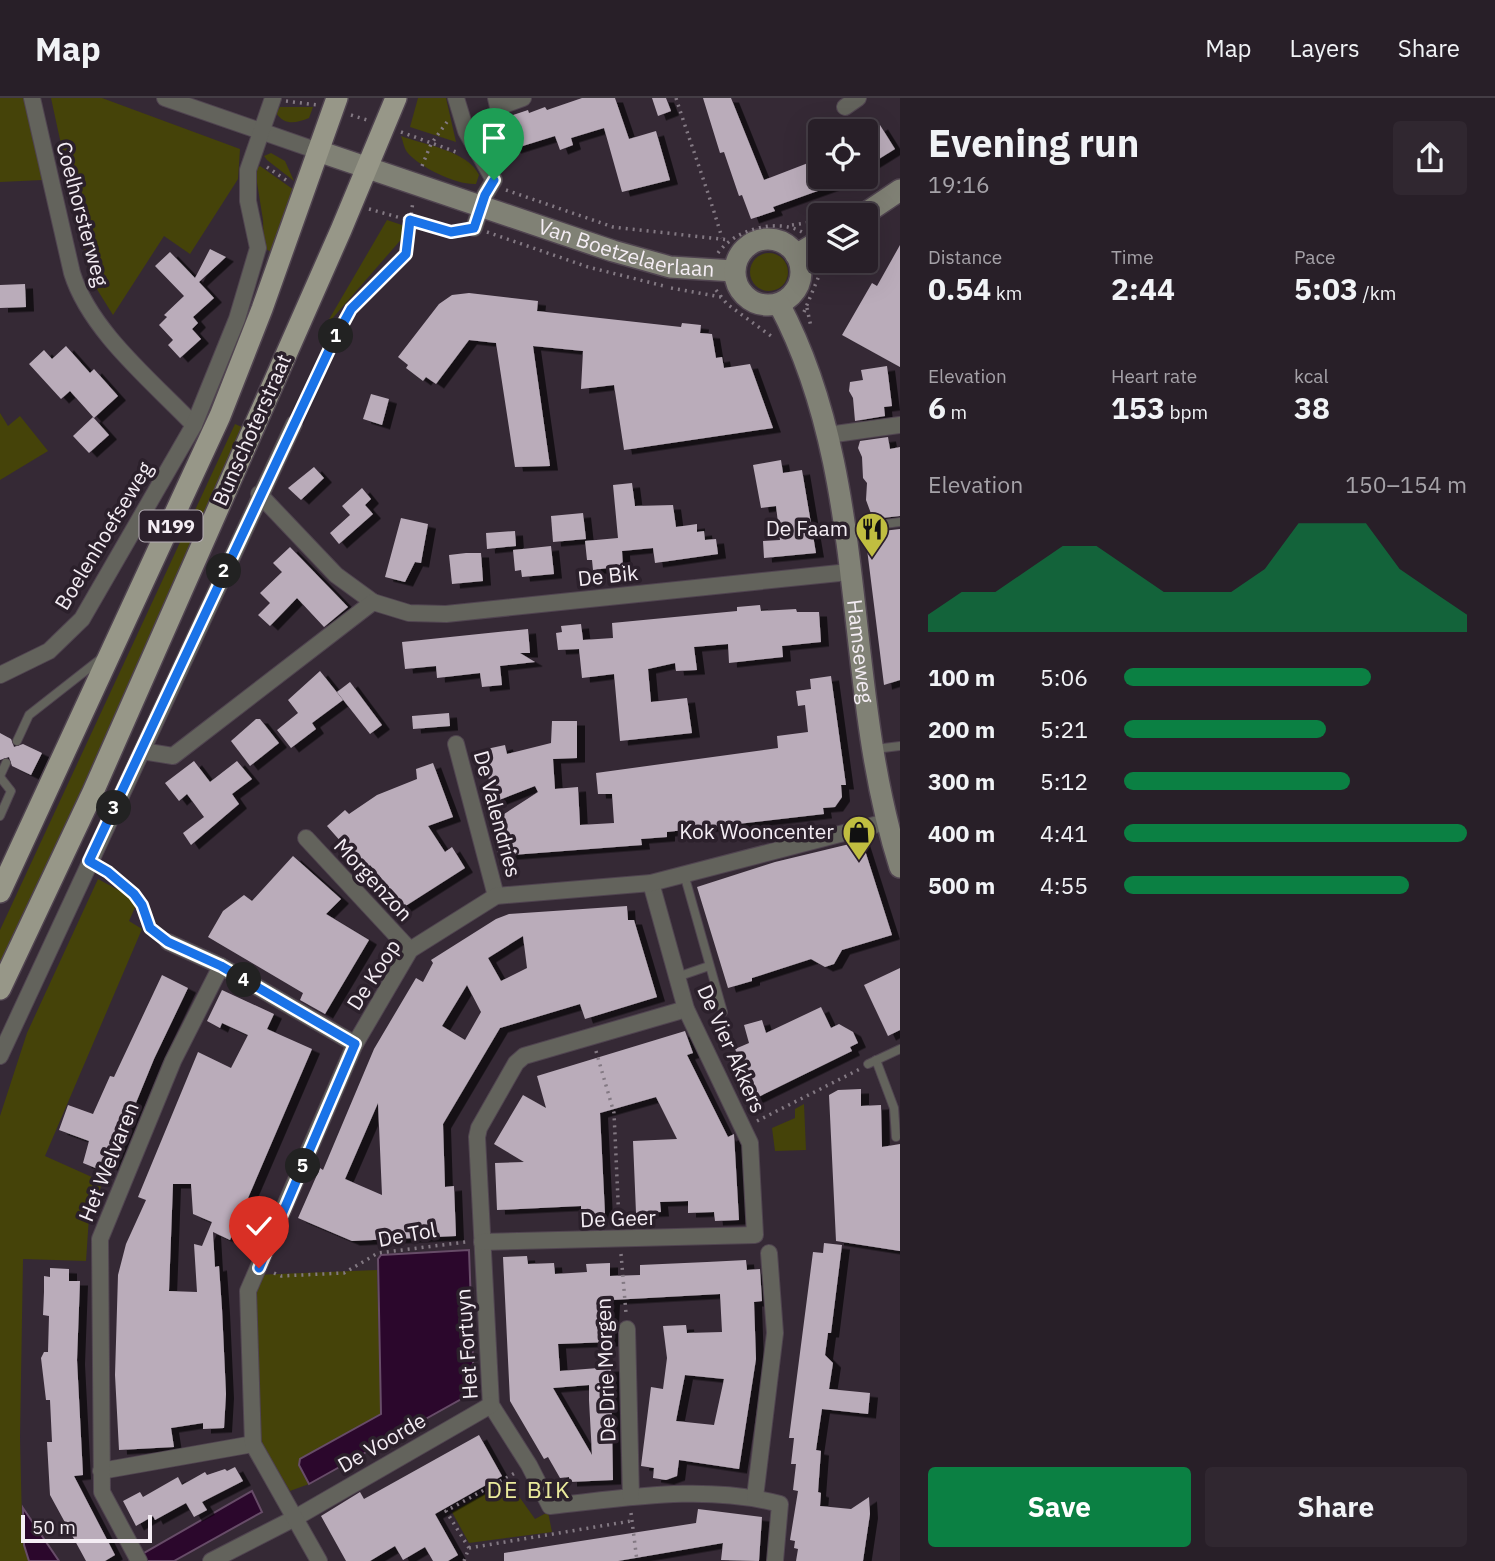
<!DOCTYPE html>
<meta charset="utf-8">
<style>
body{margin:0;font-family:"IBM Plex Sans",sans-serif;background:#302730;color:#f1f3f6;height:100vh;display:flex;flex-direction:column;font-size:26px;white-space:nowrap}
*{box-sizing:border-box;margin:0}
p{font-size:23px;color:#a5a2a8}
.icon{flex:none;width:38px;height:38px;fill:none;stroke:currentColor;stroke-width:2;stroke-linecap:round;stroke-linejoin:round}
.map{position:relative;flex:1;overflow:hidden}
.sheet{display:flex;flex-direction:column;background:#281f28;width:595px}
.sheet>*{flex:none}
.tools{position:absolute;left:808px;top:21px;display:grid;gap:14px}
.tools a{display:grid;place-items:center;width:70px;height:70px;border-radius:7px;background:#281f28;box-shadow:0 7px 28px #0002,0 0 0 2px #443d45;font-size:35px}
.scale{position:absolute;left:21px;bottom:18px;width:131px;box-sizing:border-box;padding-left:7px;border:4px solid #f4edf4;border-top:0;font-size:19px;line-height:24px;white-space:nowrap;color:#f4edf4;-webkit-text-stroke:5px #2b202b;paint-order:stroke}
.pin{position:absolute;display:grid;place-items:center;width:60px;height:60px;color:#fff;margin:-72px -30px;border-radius:50% 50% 50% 0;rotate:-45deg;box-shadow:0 0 7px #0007}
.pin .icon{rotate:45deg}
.km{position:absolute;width:35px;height:35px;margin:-18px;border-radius:50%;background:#222;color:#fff;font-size:19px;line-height:35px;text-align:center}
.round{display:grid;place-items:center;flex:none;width:74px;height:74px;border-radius:7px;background:#302730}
.summary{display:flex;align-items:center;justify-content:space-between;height:119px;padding:0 28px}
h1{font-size:38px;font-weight:700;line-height:52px}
.stats{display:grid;grid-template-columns:repeat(3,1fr);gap:10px;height:119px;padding:7px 28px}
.stats div{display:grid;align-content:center}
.stats b{font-size:30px;font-weight:700}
.stats small{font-size:19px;font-weight:400}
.stats p{font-size:19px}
.chart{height:196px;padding:14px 28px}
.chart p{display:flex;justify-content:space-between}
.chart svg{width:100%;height:126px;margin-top:7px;fill:#0b8043;opacity:.7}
.button{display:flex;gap:14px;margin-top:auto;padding:14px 28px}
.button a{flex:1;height:80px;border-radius:7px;background:#0b8043;color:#fff;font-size:28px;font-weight:700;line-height:80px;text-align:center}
.button a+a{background:#302730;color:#f1f3f6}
ul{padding:0 28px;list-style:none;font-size:23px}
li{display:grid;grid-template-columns:112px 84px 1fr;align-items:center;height:52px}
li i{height:18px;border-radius:9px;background:#0b8043}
header{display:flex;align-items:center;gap:42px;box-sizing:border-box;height:98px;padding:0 35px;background:#281f28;border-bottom:2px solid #443d45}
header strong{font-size:33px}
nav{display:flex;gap:38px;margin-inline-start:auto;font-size:24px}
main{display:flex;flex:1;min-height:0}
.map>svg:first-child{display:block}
</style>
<header>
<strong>Map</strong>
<nav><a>Map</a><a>Layers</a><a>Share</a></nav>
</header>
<main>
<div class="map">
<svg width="900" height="1463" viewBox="0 0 900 1463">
<defs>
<filter id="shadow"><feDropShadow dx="8" dy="4.5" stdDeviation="0" flood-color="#0009"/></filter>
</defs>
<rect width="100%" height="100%" fill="#352935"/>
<g fill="#454309">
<polygon points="0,0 25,0 43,82 0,84"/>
<polygon points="51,0 102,0 240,51 238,81 190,156 164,138 113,217 90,180"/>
<polygon points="418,0 446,0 456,44 410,29"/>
<path d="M 280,9 L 313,9 L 309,20 C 296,25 285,28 276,15 Z"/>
<path d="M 401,38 C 425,47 468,53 479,77 L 476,86 C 457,87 420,70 407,54 C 404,50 403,43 401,38 Z"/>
<polygon points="271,55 285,63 294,83 267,62 264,58"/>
<polygon points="260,68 294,92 273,155 264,150 263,122 255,72"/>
<polygon points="387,122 405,128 405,137 324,230"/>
<circle cx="769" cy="174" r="19"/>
<polygon points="0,315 8,328 20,318 48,353 0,382"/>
<polygon points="235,326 242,329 84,690 0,868 0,832"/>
<polygon points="98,781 133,800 137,805 129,823 142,831 45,1058 103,1084 89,1119 86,1163 23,1161 20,1340 22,1424 29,1463 0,1463 0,1018 27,935"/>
<polygon points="804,1006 806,1052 775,1053 772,1030 795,1020 795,1011"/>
<polygon points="377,1172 381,1317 300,1361 300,1367 309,1386 290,1393 258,1339 253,1177"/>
<polygon points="508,1383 535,1421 548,1414 552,1434 469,1445 452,1414"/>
</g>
<g fill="#2b072c" stroke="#674c68" stroke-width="2">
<polygon points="469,1152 474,1290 472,1295 309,1386 299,1367 300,1361 381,1316 378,1161 381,1157"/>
<polygon points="252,1393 262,1414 174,1463 130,1463"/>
<polygon points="23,1410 59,1463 29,1463 24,1447"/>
</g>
<g fill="#baacba" fill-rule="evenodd" filter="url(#shadow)">
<polygon points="582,0 615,0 629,41 656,33 670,82 622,94 604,30 571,40 573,47 560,52 555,38 513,51 508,38 516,35 510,18 528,12 529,15 545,9 547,12"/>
<polygon points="652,0 666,0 671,13 658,18"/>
<polygon points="703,0 731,0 764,82 821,60 821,79 851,81 773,109 775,113 751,121 742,97 739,98 724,54 720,55"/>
<polygon points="880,27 895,51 866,69 866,35"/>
<polygon points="900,147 900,269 842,237 872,185 877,188"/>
<polygon points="210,151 226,159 199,184 214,200 193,219 198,225 192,231 201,241 180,260 168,247 173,242 159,227 167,219 164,217 184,198 155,168 170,154 195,180"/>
<polygon points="25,186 26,209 0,210 0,187"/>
<polygon points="469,195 538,203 537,213 681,229 682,225 701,227 700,235 712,236 716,260 722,259 724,270 750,266 773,330 624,352 614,287 581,291 583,253 533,248 550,368 515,369 496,245 469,242 436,286 426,279 423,283 406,270 408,267 398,259 439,206 452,197"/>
<polygon points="66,248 90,275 94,271 118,298 94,320 70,293 61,301 29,266 44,252 52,261"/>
<polygon points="887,268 892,308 884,309 885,318 855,323 853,300 849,293 850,284 863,282 861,272"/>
<polygon points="371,296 389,301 382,327 363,321"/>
<polygon points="93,319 109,337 89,355 73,338"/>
<polygon points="888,339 890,351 900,349 900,418 873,421 866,402 867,385 863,380 862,359 858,350 860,343"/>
<polygon points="781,362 783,375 802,372 816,455 764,460 763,443 780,442 776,408 761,410 753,367"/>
<polygon points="314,369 324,380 301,402 288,390"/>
<polygon points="632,385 635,408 673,407 676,429 697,426 697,434 704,433 705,442 716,441 718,456 655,465 653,450 622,453 623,468 593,472 592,462 587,462 585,443 618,440 613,387"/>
<polygon points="362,390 371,401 365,407 373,416 339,446 330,435 350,417 342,408"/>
<polygon points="583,415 586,441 553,444 551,418"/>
<polygon points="401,420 428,426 421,465 415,464 405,484 385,479"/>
<polygon points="900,431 900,582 884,587 865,435"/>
<polygon points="515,433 516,448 487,451 486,435"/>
<polygon points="551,448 554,476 522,479 521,472 515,473 513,452"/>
<polygon points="290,449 348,509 324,529 297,500 270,528 258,517 270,505 260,495 282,474 273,465"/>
<polygon points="466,455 481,455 483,483 452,486 449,457"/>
<polygon points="760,507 761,513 796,511 797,514 819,514 821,544 782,548 783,559 729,565 728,546 694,549 697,572 676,573 675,565 648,571 651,604 687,600 692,635 620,643 614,576 582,580 579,551 558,552 556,535 562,534 561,528 581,526 583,542 613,540 612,525 737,513 737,509"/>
<polygon points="528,531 530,555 520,555 535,564 500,568 502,587 482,589 480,575 437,580 436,568 405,571 402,544"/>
<polygon points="320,573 343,602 312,625 316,631 291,650 277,632 298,615 288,602"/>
<polygon points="831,578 846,687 841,687 842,699 835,709 823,710 824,716 667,734 667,739 641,741 642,747 498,758 496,734 501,733 498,720 538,694 535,688 494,704 482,652 505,647 507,656 551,645 552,623 577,623 577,660 553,661 555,691 578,689 580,727 614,725 612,696 598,696 596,675 778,650 777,638 808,634 805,607 798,608 796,593 811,591 810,581"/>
<polygon points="350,584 382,627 370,636 337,594"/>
<polygon points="449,615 450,628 413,631 412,618"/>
<polygon points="256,621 260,621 279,645 250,668 231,643"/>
<polygon points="0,635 11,641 14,649 23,646 42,655 31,677 12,668 9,659 0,662"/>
<polygon points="194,663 210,684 237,663 252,681 232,696 239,706 191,747 183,735 204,719 187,696 179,703 165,685"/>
<polygon points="433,665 453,719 428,728 445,754 452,749 465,770 393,816 380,795 389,789 370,767 365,771 327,728 345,712 349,716 377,697 417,681 416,671"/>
<polygon points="862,743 892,837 842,852 834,866 825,869 811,861 752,880 752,883 728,890 697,789 775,764"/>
<polygon points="293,758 341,801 326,816 369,842 325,916 300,902 303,895 208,839 223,813 244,797 252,803"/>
<path d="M 627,808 L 628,822 L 634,822 L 657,899 L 585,921 L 580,906 L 500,930 L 443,1026 L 445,1089 L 454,1088 L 456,1138 L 352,1143 L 298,1120 L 320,1070 L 323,1072 L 374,951 L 416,880 L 423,884 L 433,865 L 431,862 L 496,821 L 509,816 ZM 523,838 L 527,870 L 501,883 L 488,860 ZM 467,887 L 481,914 L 465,942 L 442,928 ZM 378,1005 L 382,1097 L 345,1081 Z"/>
<polygon points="900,870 900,932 888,938 864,887"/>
<polygon points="162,877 188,890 154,961 110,1068 100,1064 98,1071 83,1065 89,1043 59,1032 68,1007 93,1016 110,978 114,979"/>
<path d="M 222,892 L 274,916 L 267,931 L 312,951 L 230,1142 L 213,1134 L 215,1169 L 219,1168 L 222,1211 L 226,1296 L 224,1330 L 203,1331 L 203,1325 L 171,1330 L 174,1349 L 119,1352 L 115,1277 L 118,1177 L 126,1146 L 146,1102 L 138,1099 L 198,954 L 231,970 L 248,937 L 222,925 L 220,930 L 207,923 ZM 173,1086 L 191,1086 L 193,1116 L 212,1124 L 202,1148 L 194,1146 L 197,1194 L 169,1193 Z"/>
<polygon points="821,909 831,930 839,926 853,934 858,945 850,949 852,953 750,1003 739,982 747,978 735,951 749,945 744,927 762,922 766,935"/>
<polygon points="685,933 693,955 687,957 728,1039 734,1036 739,1122 715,1123 714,1114 688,1115 688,1103 660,1104 661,1114 636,1115 633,1043 677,1041 656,999 600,1015 605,1116 581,1118 581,1108 497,1112 495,1065 524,1064 494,1046 523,997 546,1010 537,978"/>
<polygon points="861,991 861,1008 881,1007 882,1049 900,1046 900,1153 836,1143 829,997 838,992"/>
<polygon points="824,1145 842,1147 831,1235 828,1235 825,1257 833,1265 829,1291 870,1295 868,1316 822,1311 816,1352 821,1353 818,1394 821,1395 820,1408 851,1411 869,1399 870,1416 863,1463 796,1463 798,1451 794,1450 795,1443 790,1442 798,1393 793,1392 796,1366 791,1366 794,1340 789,1340 813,1154 823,1155"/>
<path d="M 527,1158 L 528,1166 L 554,1165 L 555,1176 L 587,1174 L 586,1166 L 610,1165 L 610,1178 L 640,1177 L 640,1167 L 707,1164 L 746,1162 L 747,1172 L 760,1171 L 762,1203 L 754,1204 L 756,1261 L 739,1371 L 679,1362 L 677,1378 L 666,1382 L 653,1380 L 654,1370 L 641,1368 L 651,1289 L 663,1291 L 667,1260 L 663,1228 L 686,1227 L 687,1235 L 722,1234 L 720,1196 L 612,1202 L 610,1244 L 558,1246 L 560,1273 L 611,1269 L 613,1382 L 569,1384 L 569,1379 L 560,1380 L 548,1359 L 544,1361 L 510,1303 L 503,1159 ZM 685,1277 L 724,1281 L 714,1327 L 676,1323 ZM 589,1287 L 589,1302 L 592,1357 L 553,1290 Z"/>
<polygon points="50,1170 69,1171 69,1183 80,1183 77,1262 83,1377 74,1378 115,1457 105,1463 86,1463 50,1397 47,1344 52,1344 50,1302 46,1302 41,1260 44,1254 48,1254 49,1218 43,1217 44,1194 44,1178 50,1179"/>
<polygon points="479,1337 502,1378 435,1416 458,1457 448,1463 433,1463 425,1449 403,1462 395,1448 370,1463 346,1463 321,1418 360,1394 364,1401"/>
<polygon points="235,1369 243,1383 202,1404 207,1412 194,1419 186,1405 155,1422 153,1418 136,1428 123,1403 140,1394 143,1399 178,1379 182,1387 205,1374 207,1377 225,1371 227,1373"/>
<polygon points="698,1411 762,1419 759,1463 721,1462 723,1445 618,1463 504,1463 504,1455 696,1425"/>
</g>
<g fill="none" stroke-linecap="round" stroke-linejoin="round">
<defs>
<g id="lane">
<polyline points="847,431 900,424"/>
<polyline points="17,643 29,617 103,559"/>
<polyline points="875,651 900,648"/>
<polyline points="0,678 6,665"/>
<polyline points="0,679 11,693 0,718"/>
<polyline points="684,776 723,914"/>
<polyline points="677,879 709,868"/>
<polyline points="876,962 894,1010 896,1039"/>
<polyline points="868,966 900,951"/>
</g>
<g id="street">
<path d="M 32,0 L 72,175 C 90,233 152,283 194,327"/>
<polyline points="165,0 318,53"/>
<polyline points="456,0 466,33 494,82 485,97 474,130"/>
<polyline points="496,0 498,9 523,0"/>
<polyline points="845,9 858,0"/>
<polyline points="828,337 900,327"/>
<polyline points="259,396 336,477 373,504"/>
<polyline points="0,577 49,553 82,521 194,327 237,221 258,150 248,103 248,72 273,0"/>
<polyline points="456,646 496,798"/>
<polyline points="142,653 173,658 373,504 409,515 446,516 849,474"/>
<polyline points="306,740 410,852"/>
<polyline points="168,844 221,868 355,946"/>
<path d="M 686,911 L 524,958 L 516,965 L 479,1030 L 477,1039 L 491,1307 L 529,1367 L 550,1408 C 627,1400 704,1386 780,1406 L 775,1463"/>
<polyline points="0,958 294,326"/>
<polyline points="482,1144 755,1137 750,1045 686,911 651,785"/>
<polyline points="627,1231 631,1399"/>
<polyline points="101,1373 253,1346"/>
<polyline points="755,1399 775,1235 769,1155"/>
<polyline points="139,1463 102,1394 100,1141 173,963 221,868"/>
<polyline points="211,1463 295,1420 491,1307"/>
<polyline points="319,1463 253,1346 248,1193 355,946 410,852 496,798 651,785 886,724"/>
</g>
<g id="secondary">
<path id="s1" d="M 318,53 L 613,153 L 670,169 L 734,173"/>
<polyline points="863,117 900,92"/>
<circle cx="768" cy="174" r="33"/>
<polyline points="796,157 821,142"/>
<path id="s2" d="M 779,206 C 871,379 841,585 900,769"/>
</g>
<g id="primary">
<polyline points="0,794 220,318 262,211 337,0"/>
<polyline points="0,891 93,694 341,132 396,0"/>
</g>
</defs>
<use href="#lane" stroke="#504450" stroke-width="10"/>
<use href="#street" stroke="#504450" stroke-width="18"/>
<use href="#secondary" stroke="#504450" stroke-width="24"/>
<use href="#primary" stroke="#504450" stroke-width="24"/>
<g stroke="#837983" stroke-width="3.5" stroke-dasharray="2 5" stroke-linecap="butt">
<path d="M 676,0 C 691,47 708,92 722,140"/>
<polyline points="286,3 317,7"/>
<polyline points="351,17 367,22"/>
<polyline points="401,34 459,55"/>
<polyline points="422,68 431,46 447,24"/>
<polyline points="267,69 289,84"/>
<polyline points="506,92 613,129 729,142"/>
<polyline points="369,111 451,134 460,133"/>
<polyline points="792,127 812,124"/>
<polyline points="487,134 588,169 664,188"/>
<path d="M 718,155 C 735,131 777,120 802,134"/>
<polyline points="821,173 829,163"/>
<polyline points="671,190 721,199"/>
<polyline points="716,192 727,206 771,238"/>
<polyline points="807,210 811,229"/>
<polyline points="804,214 821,173 820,163"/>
<polyline points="300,312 351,211 406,156 413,103"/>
<polyline points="103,771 134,796 155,834"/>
<polyline points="596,953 614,1015 619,1124"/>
<polyline points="757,1023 860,971"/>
<polyline points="621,1156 626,1215"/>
<polyline points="274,1175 281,1178 344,1175 378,1155 466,1144"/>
<polyline points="631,1415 637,1463"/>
<polyline points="469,1450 631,1423"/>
<polyline points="464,1463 469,1450 446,1413 515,1375"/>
</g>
<use href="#lane" stroke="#63635c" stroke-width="8"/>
<use href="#street" stroke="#63635c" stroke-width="16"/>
<use href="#secondary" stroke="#808175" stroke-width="21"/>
<use href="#primary" stroke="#979788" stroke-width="21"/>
</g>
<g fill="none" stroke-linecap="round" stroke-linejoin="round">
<defs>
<polyline id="route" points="259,1170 355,946 221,868 168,844 150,830 142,807 134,796 108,774 89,763 331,248 351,211 406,156 410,122 451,134 474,130 485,97 494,82"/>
</defs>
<use href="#route" stroke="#fff" stroke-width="14"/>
<use href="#route" stroke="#1a73e8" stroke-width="9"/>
</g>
<defs>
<symbol id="restaurant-pin" viewBox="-11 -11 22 30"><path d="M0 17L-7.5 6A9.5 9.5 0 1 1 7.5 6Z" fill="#c0be40" stroke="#2b202b"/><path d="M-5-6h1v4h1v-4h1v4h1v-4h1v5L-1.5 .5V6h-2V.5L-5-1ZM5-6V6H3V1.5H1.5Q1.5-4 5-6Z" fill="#111"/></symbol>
<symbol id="shop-pin" viewBox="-11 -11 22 30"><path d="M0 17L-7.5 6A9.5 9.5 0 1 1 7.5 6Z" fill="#c0be40" stroke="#2b202b"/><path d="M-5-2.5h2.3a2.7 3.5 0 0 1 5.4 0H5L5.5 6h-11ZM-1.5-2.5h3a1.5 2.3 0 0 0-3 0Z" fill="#111"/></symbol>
</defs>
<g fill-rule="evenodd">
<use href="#restaurant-pin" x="853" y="412" width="38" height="52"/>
<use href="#shop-pin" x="840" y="715" width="38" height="52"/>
</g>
<g text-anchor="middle" stroke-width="7" stroke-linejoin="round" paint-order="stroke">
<rect fill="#2b202b" stroke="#b8b0b8" stroke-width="2" x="139.5" y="412.5" width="63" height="31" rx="5"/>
<g font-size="19" font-weight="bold" fill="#f4edf4">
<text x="171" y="435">N199</text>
</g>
<g font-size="21" fill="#f4edf4" stroke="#2b202b">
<text transform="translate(82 116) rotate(75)" y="7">Coelhorsterweg</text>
<text dy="7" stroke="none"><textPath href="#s1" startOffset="324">Van Boetzelaerlaan</textPath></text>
<text transform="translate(252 332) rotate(-66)" y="7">Bunschoterstraat</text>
<text transform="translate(104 438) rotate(-59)" y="7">Boelenhoefseweg</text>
<text transform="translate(608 478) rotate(-6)" y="7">De Bik</text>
<text dy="7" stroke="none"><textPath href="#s2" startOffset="359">Hamseweg</textPath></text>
<text transform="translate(497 716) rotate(75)" y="7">De Valendries</text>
<text transform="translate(373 782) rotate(47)" y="7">Morgenzon</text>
<text transform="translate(374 877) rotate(-57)" y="7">De Koop</text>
<text transform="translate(731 951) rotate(66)" y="7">De Vier Akkers</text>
<text transform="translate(109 1064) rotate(-68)" y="7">Het Welvaren</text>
<text transform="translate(618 1121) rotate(-2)" y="7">De Geer</text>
<text transform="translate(407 1137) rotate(-10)" y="7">De Tol</text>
<text transform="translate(467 1246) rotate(-94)" y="7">Het Fortuyn</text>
<text transform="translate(606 1272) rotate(-92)" y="7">De Drie Morgen</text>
<text transform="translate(382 1345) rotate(-30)" y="7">De Voorde</text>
</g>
<g font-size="21" fill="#f4edf4" stroke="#2b202b" text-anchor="end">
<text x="848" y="438">De Faam</text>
<text x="834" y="741">Kok Wooncenter</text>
</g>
<g font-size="23" letter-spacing="2" fill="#eaea9b" stroke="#2b202b">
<text x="529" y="1400">DE BIK</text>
</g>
</g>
</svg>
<div class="tools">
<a><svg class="icon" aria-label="locate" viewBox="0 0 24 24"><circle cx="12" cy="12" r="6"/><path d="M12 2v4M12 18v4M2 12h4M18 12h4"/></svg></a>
<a><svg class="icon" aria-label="layers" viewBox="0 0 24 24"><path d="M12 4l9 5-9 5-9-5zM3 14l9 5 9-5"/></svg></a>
</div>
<div class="scale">50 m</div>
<div class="pin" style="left:494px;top:82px;background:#1e9e55"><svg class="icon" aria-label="arrive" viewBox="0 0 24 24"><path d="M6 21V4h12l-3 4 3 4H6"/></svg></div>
<div class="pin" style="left:259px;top:1170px;background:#d93025"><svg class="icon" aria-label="check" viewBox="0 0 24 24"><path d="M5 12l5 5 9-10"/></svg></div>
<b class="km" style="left:336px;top:238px">1</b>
<b class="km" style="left:224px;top:473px">2</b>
<b class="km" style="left:114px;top:710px">3</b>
<b class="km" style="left:244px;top:882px">4</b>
<b class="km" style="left:303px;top:1068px">5</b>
</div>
<section class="sheet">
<div class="summary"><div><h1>Evening run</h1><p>19:16</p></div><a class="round"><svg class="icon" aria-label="share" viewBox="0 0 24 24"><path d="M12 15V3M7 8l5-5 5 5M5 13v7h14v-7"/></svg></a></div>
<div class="stats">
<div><p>Distance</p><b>0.54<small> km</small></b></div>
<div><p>Time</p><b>2:44</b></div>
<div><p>Pace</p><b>5:03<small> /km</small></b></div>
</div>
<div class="stats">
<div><p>Elevation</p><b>6<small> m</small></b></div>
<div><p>Heart rate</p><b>153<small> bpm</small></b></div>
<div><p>kcal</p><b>38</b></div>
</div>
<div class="chart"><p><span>Elevation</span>150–154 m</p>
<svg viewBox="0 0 160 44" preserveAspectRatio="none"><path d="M0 44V38L10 30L20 30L30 22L40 14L50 14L60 22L70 30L80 30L90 30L100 22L110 6L120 6L130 6L140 22L150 30L160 38V44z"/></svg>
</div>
<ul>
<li><b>100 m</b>5:06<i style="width:72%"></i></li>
<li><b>200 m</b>5:21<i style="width:59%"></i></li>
<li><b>300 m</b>5:12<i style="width:66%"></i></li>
<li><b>400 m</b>4:41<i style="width:100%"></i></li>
<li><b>500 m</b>4:55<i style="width:83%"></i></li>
</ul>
<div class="button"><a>Save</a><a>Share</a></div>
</section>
</main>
